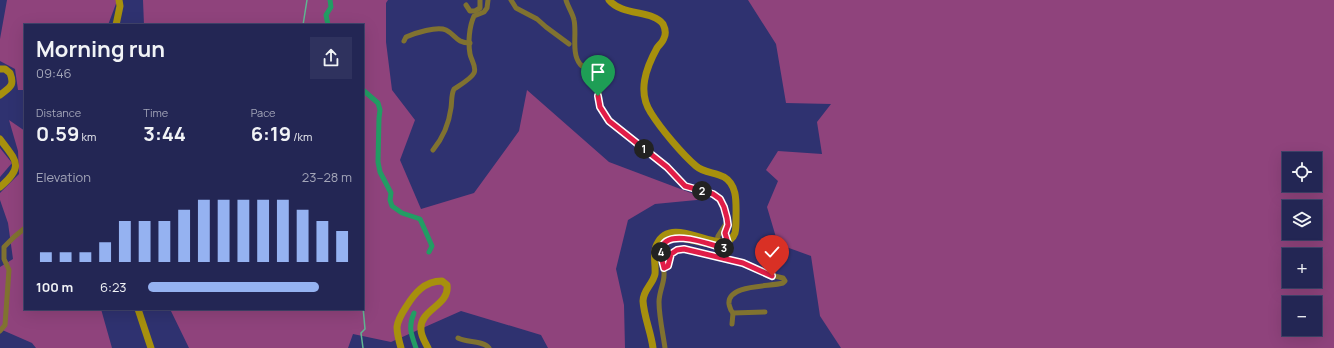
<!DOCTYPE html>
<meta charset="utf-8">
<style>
body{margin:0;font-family:Manrope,sans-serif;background:#2f325e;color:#f1f3f6;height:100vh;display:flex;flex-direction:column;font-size:15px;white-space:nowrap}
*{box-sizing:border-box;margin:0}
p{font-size:13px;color:#a3a5b8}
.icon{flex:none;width:22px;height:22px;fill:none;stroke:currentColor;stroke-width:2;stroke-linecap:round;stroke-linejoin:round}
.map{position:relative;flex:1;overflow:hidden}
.sheet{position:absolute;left:24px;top:24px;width:340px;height:286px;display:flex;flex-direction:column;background:#232654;border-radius:0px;box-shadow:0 4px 16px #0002,0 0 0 1px #40436b}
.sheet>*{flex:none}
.tools{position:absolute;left:1282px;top:152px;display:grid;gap:8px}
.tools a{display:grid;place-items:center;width:40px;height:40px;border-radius:0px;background:#232654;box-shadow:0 4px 16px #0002,0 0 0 1px #40436b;font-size:20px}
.pin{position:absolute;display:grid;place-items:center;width:34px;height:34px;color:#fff;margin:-41px -17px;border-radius:50% 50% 50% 0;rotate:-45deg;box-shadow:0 0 4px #0007}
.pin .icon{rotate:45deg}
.km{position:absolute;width:20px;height:20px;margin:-10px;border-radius:50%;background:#222;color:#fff;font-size:11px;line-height:20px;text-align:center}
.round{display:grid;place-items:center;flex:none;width:42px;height:42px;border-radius:0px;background:#2f325e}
.summary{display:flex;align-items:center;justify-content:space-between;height:68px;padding:0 12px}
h1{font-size:22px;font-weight:700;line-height:30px}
.metrics{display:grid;grid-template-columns:repeat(3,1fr);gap:6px;height:68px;padding:4px 12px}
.metrics div{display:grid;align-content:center}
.metrics b{font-size:20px;font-weight:700}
.metrics small{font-size:11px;font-weight:400}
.metrics p{font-size:11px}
.chart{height:112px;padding:8px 12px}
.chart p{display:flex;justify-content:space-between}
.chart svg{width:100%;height:72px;margin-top:4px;stroke:#95b2f1;stroke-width:6}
ul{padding:0 12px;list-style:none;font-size:13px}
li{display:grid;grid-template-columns:64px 48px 1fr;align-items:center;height:30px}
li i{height:10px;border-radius:5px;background:#95b2f1}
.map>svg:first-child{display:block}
</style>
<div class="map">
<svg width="1334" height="348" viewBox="0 0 1334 348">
<rect width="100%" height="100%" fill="#2f3270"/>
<g fill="#8f437c" fill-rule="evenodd">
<polygon points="7,0 116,0 117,1 108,25 25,25 25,90 18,90 15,69 0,61 0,39"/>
<polygon points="143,0 388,0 386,3 386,42 392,90 415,120 400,160 421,209 474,193 519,131 527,90 609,162 707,199 655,204 628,220 616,269 624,305 625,348 548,348 541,335 461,311 391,342 353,334 348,348 189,348 170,309 363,309 363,25 144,25"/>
<path d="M 748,0 L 1334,0 L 1334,348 L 841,348 L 820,316 L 811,256 L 778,244 L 767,207 L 778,181 L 766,170 L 778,151 L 822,154 L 817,122 L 831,104 L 786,103 L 776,44 ZM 1289,159 L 1315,159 L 1315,185 L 1289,185 ZM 1289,207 L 1315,207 L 1315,233 L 1289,233 ZM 1289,255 L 1315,255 L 1315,281 L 1289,281 ZM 1289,303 L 1315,303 L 1315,329 L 1289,329 Z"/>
<polygon points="9,120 25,131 25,309 101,309 112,348 36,348 32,343 0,329 0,267 13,259 8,223 0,200 0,193 19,174 18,151"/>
<polygon points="0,148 12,163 0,177"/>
</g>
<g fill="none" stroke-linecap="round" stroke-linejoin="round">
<g stroke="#5fb692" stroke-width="1.5">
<polyline points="303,25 307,0"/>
<polyline points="363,205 363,222"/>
<polyline points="363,348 361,333 365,329 363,307"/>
</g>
<g stroke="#229d64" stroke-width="5">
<polyline points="328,25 326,15 331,7 330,0"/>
<polyline points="363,90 378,103 380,110 379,118 378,162 380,172 391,193 390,200 392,206 402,213 420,219 432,246 429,252"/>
<path d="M 414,313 C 408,327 411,334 416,348"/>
</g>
<g stroke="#807230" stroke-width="5">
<polyline points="511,0 516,8 537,19 546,27 569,44"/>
<path d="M 566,0 C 568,7 573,14 574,20 C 577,33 571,53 580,64 C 584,70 594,67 600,71 C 601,95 593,99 609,121 L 667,167 L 685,186 L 713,194 L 720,199 L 726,211 L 728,225 L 725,233 L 728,243 L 728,246 L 723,248 L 676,238 C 670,238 664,241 662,247 C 659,256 665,266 664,275 C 664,284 659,292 659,302 C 659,316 663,334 665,348"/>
<polyline points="466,5 470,11 475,11 480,8 480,0"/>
<path d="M 404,41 L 406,37 C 415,33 437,26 446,30 C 456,35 456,43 470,43"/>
<path d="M 433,150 C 442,139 449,123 451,108 C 452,102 451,95 454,89 C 460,85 471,79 474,73 C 477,67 471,60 470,54 C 468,43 469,27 474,16 L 484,12 L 487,8 L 488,0"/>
<polyline points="717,242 718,236 727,222"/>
<path d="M 664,268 L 669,266 L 671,254 L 677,250 L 684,249 L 743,263 L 766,274 L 783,278 L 785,281 L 783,283 C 770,287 727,284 729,304 C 730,308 730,310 733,313 L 765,312"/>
<polyline points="732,324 733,313"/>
<polyline points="0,331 5,325 9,270 4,259 4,247 14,237 25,228"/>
<path d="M 458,338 C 467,343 483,340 489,348"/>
</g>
<g stroke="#a7900d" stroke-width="7">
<path d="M 609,0 C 622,16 653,10 663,24 C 665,28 666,34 664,38 C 663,42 659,45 657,48 C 646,68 637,92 651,113 C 661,129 682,154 696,166 C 704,173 715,172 724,177 C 738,185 736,204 736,218 C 736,223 736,229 735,233 C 725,261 673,211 657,244 C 652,253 656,264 655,274 C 653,284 643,290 643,301 C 644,317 651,332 653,348"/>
<polyline points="116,25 120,6 119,0"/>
<path d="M 0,69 L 5,69 L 10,73 C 15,86 10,87 0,95"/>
<path d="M 0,139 C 16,161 25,166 0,187"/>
<polyline points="138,309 151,348"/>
<path d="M 401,348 C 399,341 397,334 397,327 C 398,319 402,313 406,307 C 414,294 424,281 442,281 L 447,285 C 450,306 419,309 421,330 C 421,336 425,342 428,348"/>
</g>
</g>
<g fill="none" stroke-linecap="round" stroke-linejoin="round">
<defs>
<path id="route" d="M 598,96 L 600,107 L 609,121 L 667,167 L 685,186 L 713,194 L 720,199 L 724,207 L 727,218 L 728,225 L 725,233 L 728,243 L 728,246 L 723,248 C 709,244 665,227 661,250 C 660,256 663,263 664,268 L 668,266 L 671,254 L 677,250 L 684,249 L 743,263 L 772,276"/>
</defs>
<use href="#route" stroke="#fff" stroke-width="8"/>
<use href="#route" stroke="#e11d48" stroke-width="5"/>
</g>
</svg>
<div class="tools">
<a><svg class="icon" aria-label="locate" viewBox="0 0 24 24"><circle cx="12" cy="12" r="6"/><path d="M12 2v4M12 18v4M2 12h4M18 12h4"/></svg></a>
<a><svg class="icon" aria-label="layers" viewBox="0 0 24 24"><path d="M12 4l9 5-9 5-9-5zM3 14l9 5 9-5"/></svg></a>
<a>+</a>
<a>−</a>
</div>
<div class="pin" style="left:598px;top:96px;background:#1e9e55"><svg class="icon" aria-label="arrive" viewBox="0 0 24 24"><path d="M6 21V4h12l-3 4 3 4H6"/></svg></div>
<div class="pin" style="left:772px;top:276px;background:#d93025"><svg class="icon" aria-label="check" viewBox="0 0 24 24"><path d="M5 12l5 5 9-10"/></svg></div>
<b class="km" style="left:644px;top:149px">1</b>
<b class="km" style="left:702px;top:191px">2</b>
<b class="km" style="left:724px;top:248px">3</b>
<b class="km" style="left:661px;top:252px">4</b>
<section class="sheet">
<div class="summary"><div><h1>Morning run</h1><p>09:46</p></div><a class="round"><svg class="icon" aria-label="share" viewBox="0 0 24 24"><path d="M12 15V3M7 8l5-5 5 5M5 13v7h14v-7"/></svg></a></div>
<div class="metrics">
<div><p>Distance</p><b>0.59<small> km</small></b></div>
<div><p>Time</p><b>3:44</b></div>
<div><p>Pace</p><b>6:19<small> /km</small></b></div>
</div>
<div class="chart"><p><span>Elevation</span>23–28 m</p>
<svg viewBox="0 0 160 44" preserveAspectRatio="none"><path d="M5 44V38M15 44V38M25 44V38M35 44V32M45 44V19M55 44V19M65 44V19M75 44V12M85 44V6M95 44V6M105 44V6M115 44V6M125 44V6M135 44V12M145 44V19M155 44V25"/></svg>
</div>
<ul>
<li><b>100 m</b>6:23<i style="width:84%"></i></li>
</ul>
</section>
</div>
